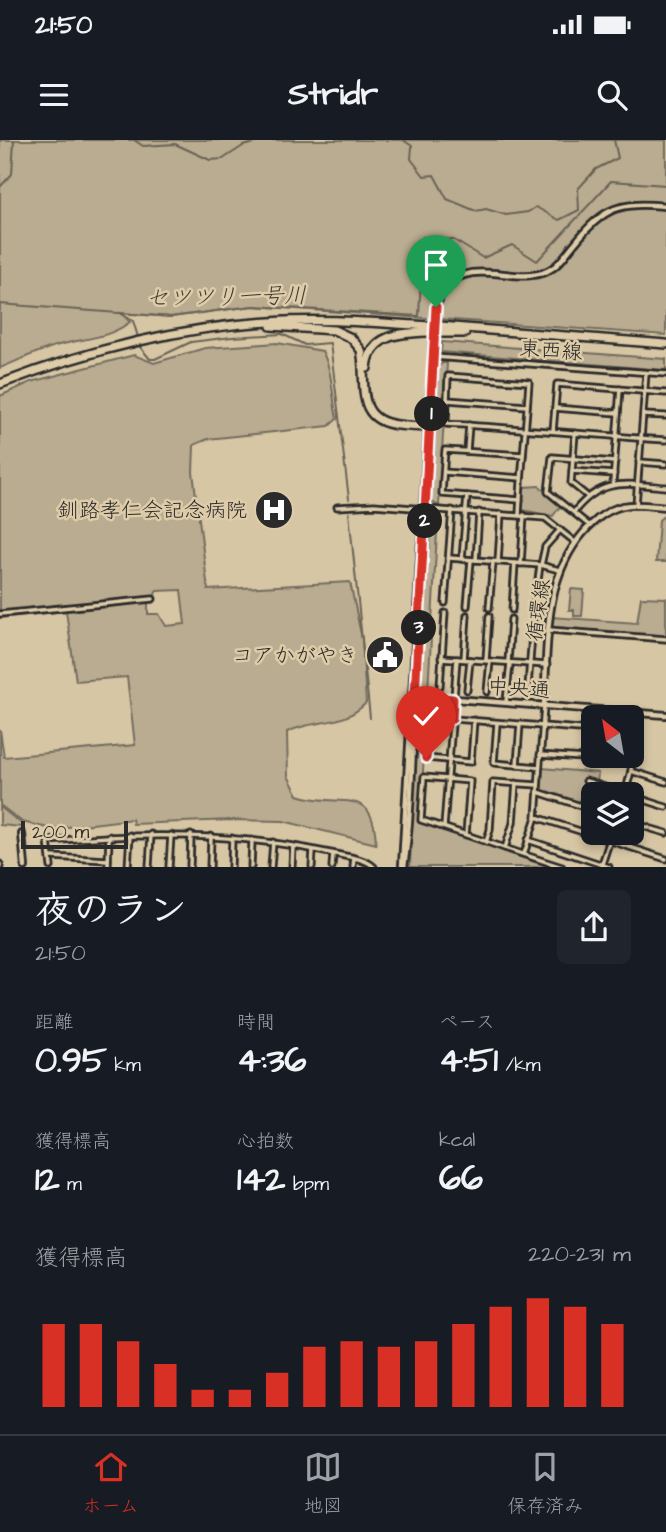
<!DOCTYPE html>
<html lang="ja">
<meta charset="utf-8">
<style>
body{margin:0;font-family:"Architects Daughter","Klee One",sans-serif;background:#20242c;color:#f1f3f6;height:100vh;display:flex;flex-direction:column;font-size:26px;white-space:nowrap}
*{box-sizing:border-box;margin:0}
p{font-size:23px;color:#9ea1a6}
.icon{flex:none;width:38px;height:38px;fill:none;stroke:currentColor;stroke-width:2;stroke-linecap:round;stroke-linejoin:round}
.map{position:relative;height:727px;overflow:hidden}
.drawer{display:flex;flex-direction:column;background:#171b24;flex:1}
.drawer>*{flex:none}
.needle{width:46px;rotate:329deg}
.tools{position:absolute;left:581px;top:565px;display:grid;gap:14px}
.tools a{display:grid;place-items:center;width:63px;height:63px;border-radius:10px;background:#171b24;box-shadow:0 4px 10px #0003;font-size:35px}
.scale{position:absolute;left:21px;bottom:18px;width:107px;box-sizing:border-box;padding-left:7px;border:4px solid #2b2b2b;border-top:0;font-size:19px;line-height:24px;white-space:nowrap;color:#2b2b2b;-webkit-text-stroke:5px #decca9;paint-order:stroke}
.pin{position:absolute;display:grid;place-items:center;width:60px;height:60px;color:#fff;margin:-72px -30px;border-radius:50% 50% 50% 0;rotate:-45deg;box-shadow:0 0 7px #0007}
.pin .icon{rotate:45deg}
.km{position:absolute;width:35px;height:35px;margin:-18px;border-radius:50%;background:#222;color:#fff;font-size:19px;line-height:35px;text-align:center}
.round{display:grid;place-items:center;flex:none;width:74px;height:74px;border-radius:10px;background:#20242c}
.head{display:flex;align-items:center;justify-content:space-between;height:119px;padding:0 35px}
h1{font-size:38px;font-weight:700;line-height:52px}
.metrics{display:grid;grid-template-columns:repeat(3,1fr);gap:10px;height:119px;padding:7px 35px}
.metrics div{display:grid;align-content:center}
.metrics b{font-size:35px;font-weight:700}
.metrics small{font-size:19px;font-weight:400}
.metrics p{font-size:19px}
.chart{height:196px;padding:14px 35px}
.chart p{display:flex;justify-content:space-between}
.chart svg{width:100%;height:126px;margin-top:7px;stroke:#d93025;stroke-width:6}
.status{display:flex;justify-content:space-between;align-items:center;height:49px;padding:0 35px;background:#171b24;direction:ltr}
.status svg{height:19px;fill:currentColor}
header{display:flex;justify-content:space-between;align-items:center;height:91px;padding:0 35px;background:#171b24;font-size:32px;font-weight:700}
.menu{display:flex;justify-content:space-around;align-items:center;height:98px;border-top:2px solid #363941;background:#171b24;font-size:19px;color:#9ea1a6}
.menu a{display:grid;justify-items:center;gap:4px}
.menu .on{color:#d93025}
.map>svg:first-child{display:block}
</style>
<div class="status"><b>21:50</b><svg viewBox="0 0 49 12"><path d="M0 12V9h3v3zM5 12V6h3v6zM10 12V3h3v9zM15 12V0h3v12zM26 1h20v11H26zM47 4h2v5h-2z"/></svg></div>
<header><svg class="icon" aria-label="menu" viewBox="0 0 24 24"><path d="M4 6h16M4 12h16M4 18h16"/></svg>Stridr<svg class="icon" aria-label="search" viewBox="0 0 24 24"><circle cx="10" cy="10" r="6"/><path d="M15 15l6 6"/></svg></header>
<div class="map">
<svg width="666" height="727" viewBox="0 0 666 727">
<rect width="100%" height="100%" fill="#d7c6a4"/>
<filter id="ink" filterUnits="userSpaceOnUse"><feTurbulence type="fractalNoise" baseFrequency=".0143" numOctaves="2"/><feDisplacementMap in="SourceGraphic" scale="14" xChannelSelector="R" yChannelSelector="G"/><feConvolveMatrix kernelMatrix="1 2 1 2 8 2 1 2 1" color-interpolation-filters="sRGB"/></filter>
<g filter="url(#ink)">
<g fill="#baac90" stroke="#726c5e" stroke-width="2" fill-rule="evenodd">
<path d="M 0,0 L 666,0 L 666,195 L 253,166 L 171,177 L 121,173 L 130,182 C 109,198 87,198 63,204 C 41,209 20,220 0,228 Z"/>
<polygon points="442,202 666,219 666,230 441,212"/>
<path d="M 277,203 L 322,211 C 333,231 332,257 337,279 L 329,286 L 208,299 L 194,305 L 193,332 L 208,450 L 350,442 L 362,499 L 366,563 C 341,588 316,578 287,592 L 288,636 L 298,655 C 340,670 374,642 376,704 L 283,681 L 231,680 L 133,684 L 132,679 L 52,689 L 22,682 L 0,665 L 0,590 L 4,617 L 135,605 L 127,537 L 76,541 L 66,471 L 0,478 L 0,256 L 31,242 L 134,215 L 154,223 L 205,208 ZM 181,450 L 185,484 L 166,486 L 159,474 L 148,474 L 148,458 L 155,456 L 156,451 Z"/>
<polygon points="442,223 447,223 439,366 429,361 438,227"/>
<polygon points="539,346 561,365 553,376 522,370 523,347"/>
<polygon points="432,374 438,374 428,552 419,545"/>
<polygon points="666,374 666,422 656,422 659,380"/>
<polygon points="571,449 584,450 582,476 574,476 574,470 569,470"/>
<polygon points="641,457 666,458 666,499 549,490 551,477 637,483"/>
<polygon points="422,562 427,562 420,683 558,727 410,727 417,565"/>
<polygon points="542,628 598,633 597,643 585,639 579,663 540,650"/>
<polygon points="0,667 22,684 22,687 0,685"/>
</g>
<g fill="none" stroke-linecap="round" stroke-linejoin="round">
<g stroke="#696356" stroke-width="2">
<polyline points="134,0 143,6 175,4 210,20 223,19 243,6 265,0"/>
<polyline points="403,0 412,6 411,19 424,36 434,35 447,59 476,71 486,69 506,75 528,72 536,67 559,80 579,70 578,49 596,29 618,18 614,0"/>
<polyline points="0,47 12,34 14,0"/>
<polyline points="0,164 171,177 253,166 419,176 423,97 454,100 483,118 512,105 537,121 611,41 666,45"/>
<polyline points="122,174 133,181 138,197"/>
<polyline points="140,207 150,219 155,219 191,202 232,197 282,194 305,205 330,203 349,359"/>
<polyline points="349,373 370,578"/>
</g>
<defs>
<g id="street">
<polyline points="434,217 666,234"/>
<polyline points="447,260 527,266"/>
<polyline points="555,268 618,273"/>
<polyline points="643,275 666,276"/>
<polyline points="553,291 557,244 666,253"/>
<polyline points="575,293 571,343 587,356"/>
<polyline points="467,311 469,285"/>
<polyline points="639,322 666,324"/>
<polyline points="572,331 614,334"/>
<polyline points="444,332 521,338"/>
<polyline points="613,343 620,249"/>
<polyline points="520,360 442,354 445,310 523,315"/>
<polyline points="636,365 646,233"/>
<polyline points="337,367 374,365 545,378 575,402"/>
<path d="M 574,372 C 602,337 625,344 666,347"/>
<path d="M 519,375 C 521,331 526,287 529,242 L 448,236 L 446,284 C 520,288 593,295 666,300"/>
<polyline points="590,386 548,352 552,317 615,322"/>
<polyline points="449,418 541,425 559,430"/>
<polyline points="462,419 467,356"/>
<polyline points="476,420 479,372"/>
<polyline points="498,422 501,374"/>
<polyline points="521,424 524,375"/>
<polyline points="541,425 545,407 560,390"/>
<polyline points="445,463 452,370"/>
<polyline points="467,466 471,420"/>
<polyline points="489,468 493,422"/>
<polyline points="512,470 515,423"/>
<polyline points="534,471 540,425"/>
<polyline points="0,474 153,459"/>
<polyline points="549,490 666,499"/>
<polyline points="441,518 547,525"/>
<polyline points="464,519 467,475"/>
<polyline points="486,520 489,476"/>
<polyline points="508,522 511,479"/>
<polyline points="440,546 445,473"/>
<polyline points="467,550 470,520"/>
<polyline points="487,552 490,521"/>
<polyline points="527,560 533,481"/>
<polyline points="506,562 510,523"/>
<polyline points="474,580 471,622 426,618 429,577 593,590"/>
<polyline points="497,583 494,623 539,627"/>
<polyline points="540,615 583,618"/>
<polyline points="586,618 632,622"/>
<polyline points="517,625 520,584"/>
<polyline points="631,631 666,642"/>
<polyline points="586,641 627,654"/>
<polyline points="538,652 593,670"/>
<polyline points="625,654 631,631 636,573"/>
<polyline points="632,656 657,664"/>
<polyline points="659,665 666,667"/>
<polyline points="536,677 642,711"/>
<polyline points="632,682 649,688"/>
<polyline points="444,687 457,519"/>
<polyline points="652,689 666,693"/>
<path d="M 466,695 L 470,641 L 424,637 L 421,680 C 468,695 515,712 562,727"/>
<polyline points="528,700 609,727"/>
<polyline points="486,702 490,690 493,642 538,645"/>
<polyline points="505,708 513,683 516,643"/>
<polyline points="644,712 666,719"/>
<polyline points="524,714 536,677 544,566"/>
<polyline points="51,717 108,720"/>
<polyline points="0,724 0,727"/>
<path d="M 51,727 L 48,701 C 143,693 236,692 330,713 C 343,716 366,718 374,727"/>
<polyline points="108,727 109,696"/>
<polyline points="128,727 130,695"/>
<polyline points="149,727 151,694"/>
<polyline points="169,727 171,695"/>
<polyline points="190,727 191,695"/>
<polyline points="210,727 211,696"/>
<polyline points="231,727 232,698"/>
<polyline points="251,727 252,700"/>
<polyline points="271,727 273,702"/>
<polyline points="292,727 293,706"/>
<polyline points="312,727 313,710"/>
<polyline points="332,727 333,714"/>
<polyline points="353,727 354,719"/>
<polyline points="601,727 612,693"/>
</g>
<g id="secondary">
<polyline points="415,556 666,575"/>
<path d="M 544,566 C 548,506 542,440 584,392 C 595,380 606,370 623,366 C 637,363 652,366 666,367"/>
<polyline points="22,694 25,727"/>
<polyline points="402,726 430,249"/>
<path d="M 404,727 C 412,672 412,614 415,558 C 420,461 426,364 432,268 C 434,238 427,170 445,148 C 474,113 522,151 554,127 C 562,121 568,111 575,103 C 605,66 620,62 666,66"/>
</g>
<g id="highway">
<path d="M 271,186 L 334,190 L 351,198 L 361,210 C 368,241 352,280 398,285 C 409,286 421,288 431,286"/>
<polyline points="440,186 666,204"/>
<polyline points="439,193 465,193"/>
<path d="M 367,228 C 370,193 402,193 430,192"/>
<path d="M 0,244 C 87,211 177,187 270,182 C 324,178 377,183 431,186"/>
</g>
</defs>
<use href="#street" stroke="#2b2b2b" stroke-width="9"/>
<use href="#secondary" stroke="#2b2b2b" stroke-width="10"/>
<use href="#highway" stroke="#2b2b2b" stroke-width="12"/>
<use href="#street" stroke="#decca9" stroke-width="3.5"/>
<use href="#secondary" stroke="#decca9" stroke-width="4.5"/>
<use href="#highway" stroke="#decca9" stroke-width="7"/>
<defs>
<polyline id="highway-bridge" points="430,189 440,189"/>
</defs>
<use href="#highway-bridge" stroke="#2b2b2b" stroke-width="12" stroke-linecap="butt"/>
<use href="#highway-bridge" stroke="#decca9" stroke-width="7"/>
</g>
</g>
<g fill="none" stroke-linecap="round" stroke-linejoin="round" filter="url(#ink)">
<defs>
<polyline id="route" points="426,618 429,577 452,579 453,559 415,556 436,167"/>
</defs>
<use href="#route" stroke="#fff" stroke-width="14"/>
<use href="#route" stroke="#d93025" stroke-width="9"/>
</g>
<defs>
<symbol id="hospital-disc" viewBox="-11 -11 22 22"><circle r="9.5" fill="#2b2b2b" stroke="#decca9"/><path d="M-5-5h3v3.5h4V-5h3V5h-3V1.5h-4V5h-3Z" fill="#fff"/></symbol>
<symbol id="civic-disc" viewBox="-11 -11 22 22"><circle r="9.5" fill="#2b2b2b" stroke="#decca9"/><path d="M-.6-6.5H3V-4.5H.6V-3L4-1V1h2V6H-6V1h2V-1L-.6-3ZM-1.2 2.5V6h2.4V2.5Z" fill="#fff"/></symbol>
</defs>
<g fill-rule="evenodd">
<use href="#hospital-disc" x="252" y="348" width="44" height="44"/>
<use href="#civic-disc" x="363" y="493" width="44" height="44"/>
</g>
<g text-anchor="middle" stroke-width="5" stroke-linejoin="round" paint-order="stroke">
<g font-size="21" fill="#2b2b2b" stroke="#decca9">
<text transform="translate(551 210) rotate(4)" y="7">東西線</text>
<text transform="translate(538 470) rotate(-82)" y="7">循環線</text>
<text transform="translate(519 548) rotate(4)" y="7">中央通</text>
</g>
<g font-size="21" fill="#2b2b2b" stroke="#decca9" text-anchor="end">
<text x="247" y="377">釧路孝仁会記念病院</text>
<text x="358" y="522">コアかがやき</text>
</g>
<g font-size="23" font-style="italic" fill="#403e39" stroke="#decca9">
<text transform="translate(226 156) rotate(-1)" y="8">セツツリ一号川</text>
</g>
</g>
</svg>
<div class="tools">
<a><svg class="needle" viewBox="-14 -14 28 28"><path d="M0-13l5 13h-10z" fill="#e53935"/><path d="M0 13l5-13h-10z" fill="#9ea1a6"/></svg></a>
<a><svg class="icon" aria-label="layers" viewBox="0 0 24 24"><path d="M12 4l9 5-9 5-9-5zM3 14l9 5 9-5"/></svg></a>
</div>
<div class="scale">200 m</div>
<div class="pin" style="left:436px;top:167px;background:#1e9e55"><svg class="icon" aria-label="arrive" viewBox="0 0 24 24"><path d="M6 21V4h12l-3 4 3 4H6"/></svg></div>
<div class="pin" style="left:426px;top:618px;background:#d93025"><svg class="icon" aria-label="check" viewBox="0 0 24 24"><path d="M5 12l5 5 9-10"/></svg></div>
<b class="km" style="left:432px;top:274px">1</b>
<b class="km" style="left:425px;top:381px">2</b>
<b class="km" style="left:419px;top:488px">3</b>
</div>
<section class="drawer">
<div class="head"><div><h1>夜のラン</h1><p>21:50</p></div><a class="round"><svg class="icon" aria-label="share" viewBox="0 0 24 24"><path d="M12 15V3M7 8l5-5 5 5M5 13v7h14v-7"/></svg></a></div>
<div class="metrics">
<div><p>距離</p><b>0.95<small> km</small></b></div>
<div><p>時間</p><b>4:36</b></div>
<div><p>ペース</p><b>4:51<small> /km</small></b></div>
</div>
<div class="metrics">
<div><p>獲得標高</p><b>12<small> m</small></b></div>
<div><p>心拍数</p><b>142<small> bpm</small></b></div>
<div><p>kcal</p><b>66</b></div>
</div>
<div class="chart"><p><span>獲得標高</span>220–231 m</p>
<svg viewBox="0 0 160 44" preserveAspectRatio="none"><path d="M5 44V15M15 44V15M25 44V21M35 44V29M45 44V38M55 44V38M65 44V32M75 44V23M85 44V21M95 44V23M105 44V21M115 44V15M125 44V9M135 44V6M145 44V9M155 44V15"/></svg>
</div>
</section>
<nav class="menu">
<a class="on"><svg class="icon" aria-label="home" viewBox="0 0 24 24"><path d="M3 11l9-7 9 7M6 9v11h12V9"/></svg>ホーム</a>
<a><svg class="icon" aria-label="map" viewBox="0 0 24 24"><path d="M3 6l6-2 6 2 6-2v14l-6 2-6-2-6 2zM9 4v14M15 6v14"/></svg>地図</a>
<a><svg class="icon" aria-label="saved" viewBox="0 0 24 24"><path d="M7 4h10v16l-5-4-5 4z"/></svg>保存済み</a>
</nav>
